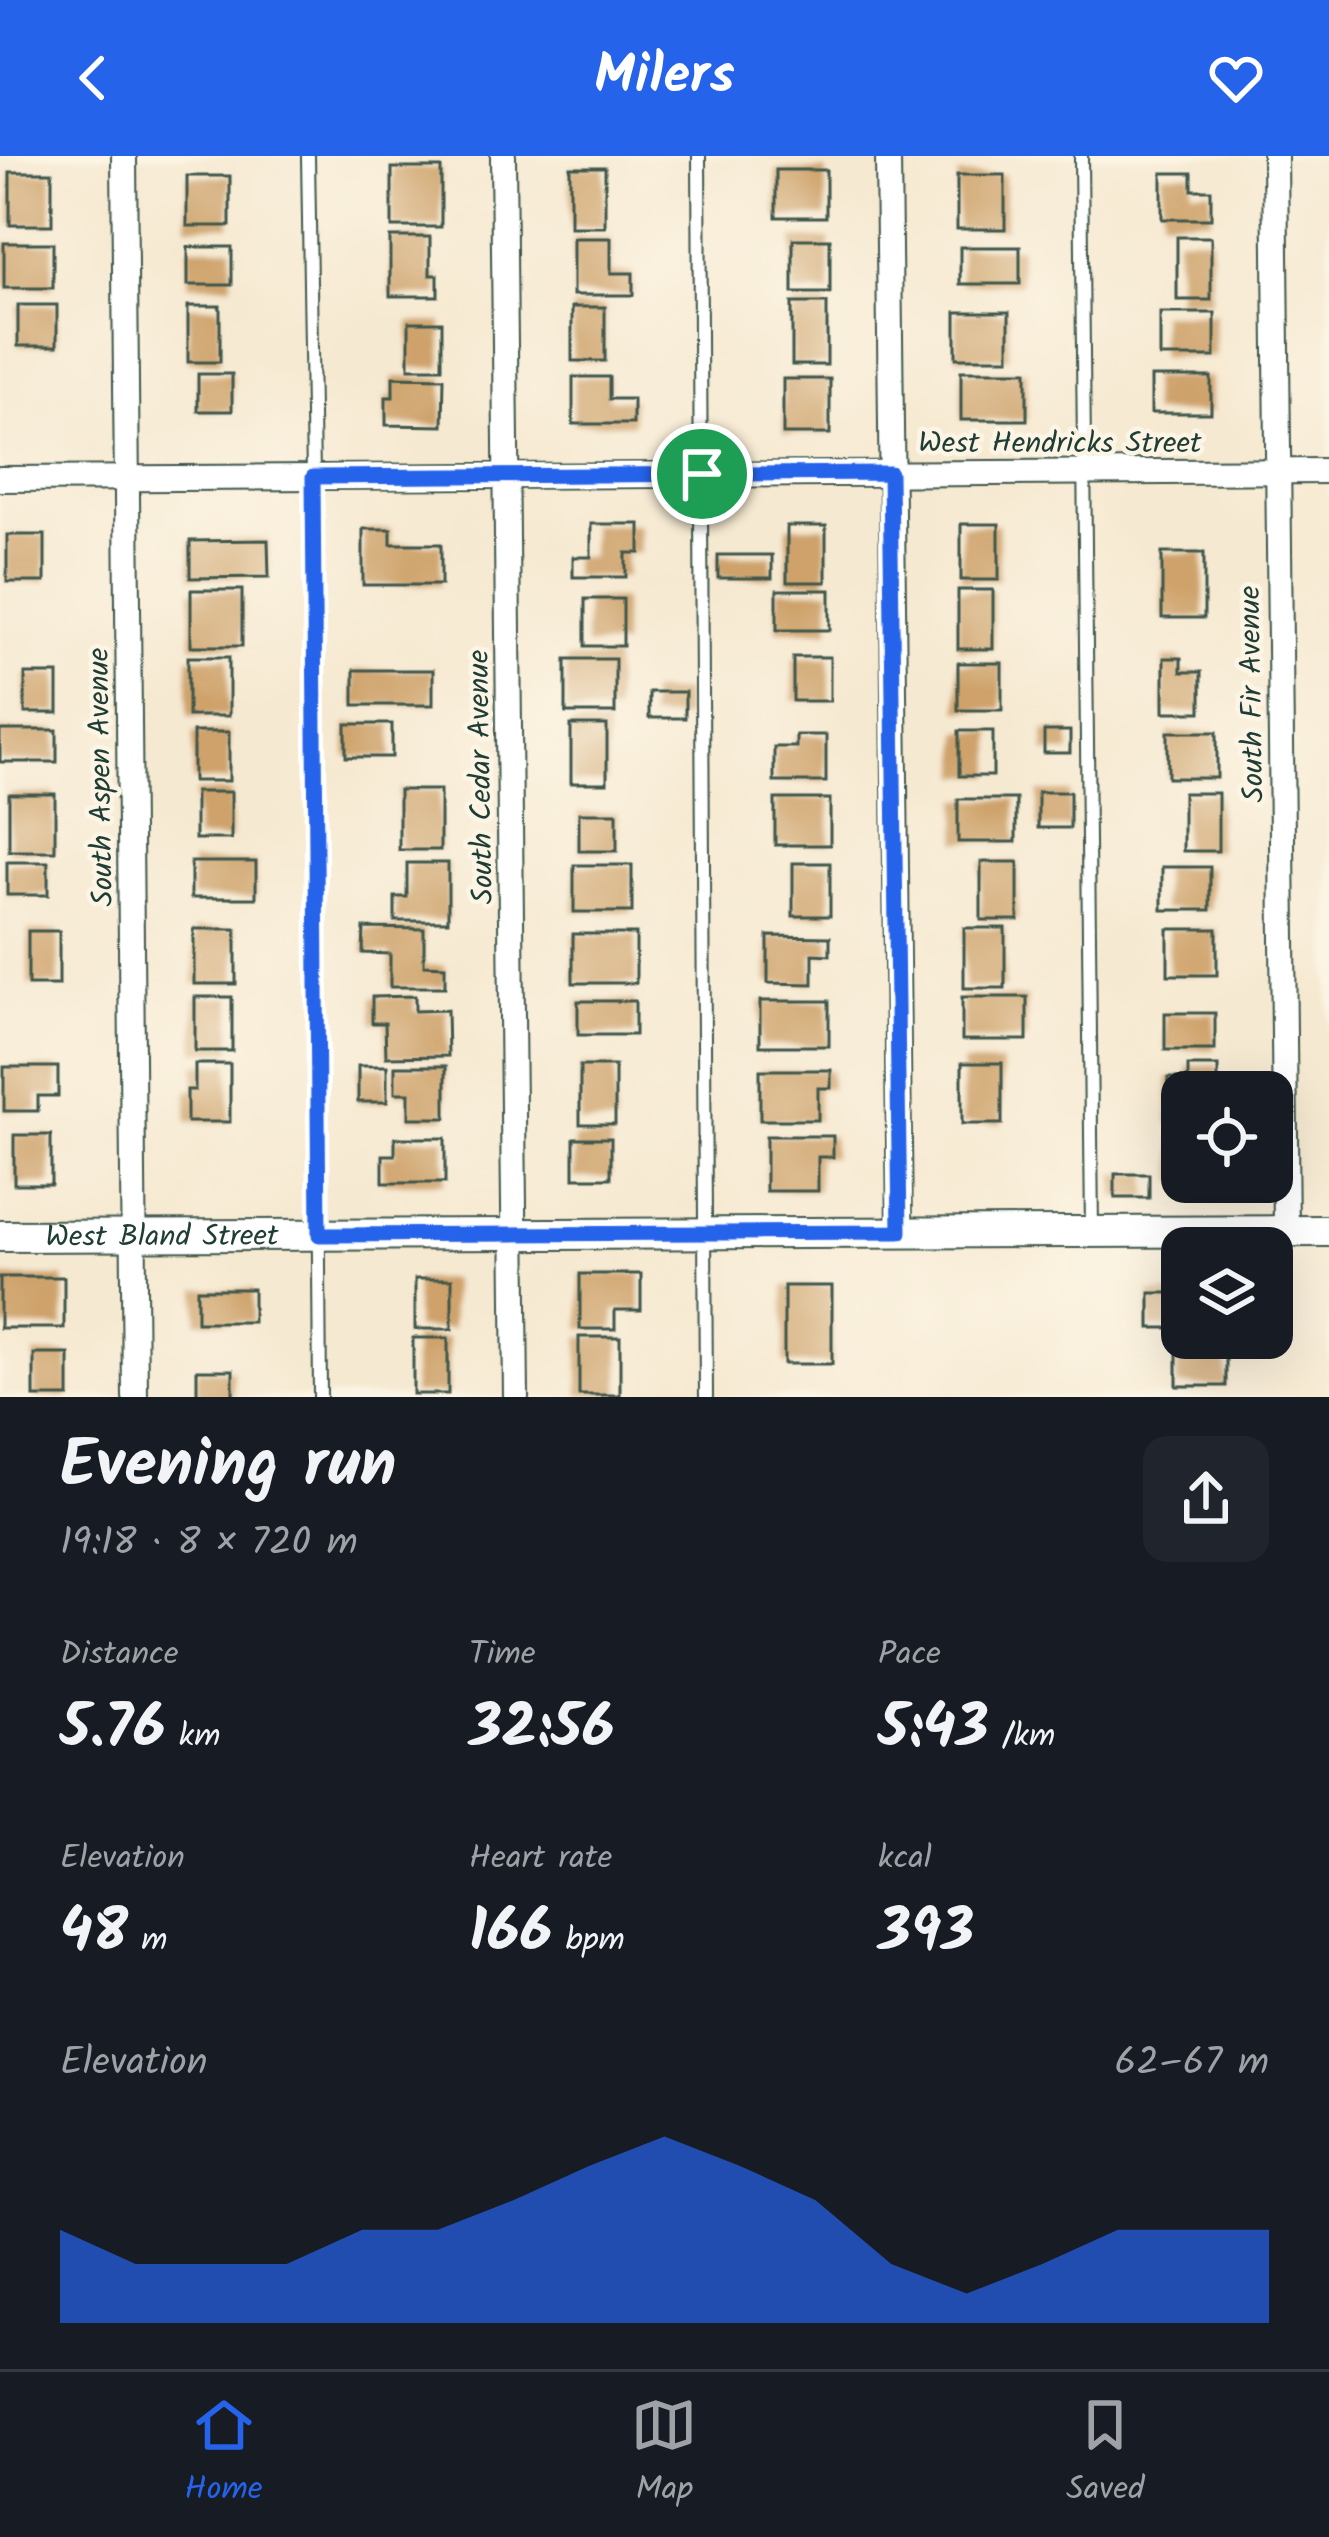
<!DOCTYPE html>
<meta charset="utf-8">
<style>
body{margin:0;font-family:Kalam,sans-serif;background:#20242c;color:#f1f3f6;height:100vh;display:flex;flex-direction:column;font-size:45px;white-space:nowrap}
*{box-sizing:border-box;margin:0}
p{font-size:39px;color:#9ea1a6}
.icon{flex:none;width:66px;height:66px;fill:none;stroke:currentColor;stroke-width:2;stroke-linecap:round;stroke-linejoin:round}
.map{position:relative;height:1241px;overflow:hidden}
.panel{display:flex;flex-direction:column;background:#171b24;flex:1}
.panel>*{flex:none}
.buttons{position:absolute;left:1161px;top:915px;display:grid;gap:24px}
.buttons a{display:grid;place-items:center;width:132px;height:132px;border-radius:24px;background:#171b24;box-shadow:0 12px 48px #0002;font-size:60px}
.pin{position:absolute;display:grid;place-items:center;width:102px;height:102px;color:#fff;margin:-51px;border:6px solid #fff;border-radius:50%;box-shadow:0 3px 12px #0007}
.round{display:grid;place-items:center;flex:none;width:126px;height:126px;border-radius:24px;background:#20242c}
.head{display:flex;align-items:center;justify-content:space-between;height:204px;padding:0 60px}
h1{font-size:66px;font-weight:600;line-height:90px}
.metrics{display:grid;grid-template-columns:repeat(3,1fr);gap:18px;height:204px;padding:12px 60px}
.metrics div{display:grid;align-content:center}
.metrics b{font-size:60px;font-weight:600}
.metrics small{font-size:33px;font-weight:400}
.metrics p{font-size:33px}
.chart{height:336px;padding:24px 60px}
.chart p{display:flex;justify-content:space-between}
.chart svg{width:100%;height:216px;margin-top:12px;fill:#2563eb;opacity:.7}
header{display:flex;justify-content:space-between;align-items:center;height:156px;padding:0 60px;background:#2563eb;color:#fff;font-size:54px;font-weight:600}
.tabs{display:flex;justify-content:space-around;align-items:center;height:168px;border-top:3px solid #363941;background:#171b24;font-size:33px;color:#9ea1a6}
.tabs a{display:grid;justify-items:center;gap:6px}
.tabs .on{color:#2563eb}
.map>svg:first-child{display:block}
</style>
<header><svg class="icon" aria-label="back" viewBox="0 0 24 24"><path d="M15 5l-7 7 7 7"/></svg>Milers<svg class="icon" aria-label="heart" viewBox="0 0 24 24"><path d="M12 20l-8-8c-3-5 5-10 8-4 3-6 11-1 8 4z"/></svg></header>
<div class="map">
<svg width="1329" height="1241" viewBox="0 0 1329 1241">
<rect width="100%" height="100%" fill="#fcf5e5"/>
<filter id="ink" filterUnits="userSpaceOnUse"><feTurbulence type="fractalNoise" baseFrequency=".00833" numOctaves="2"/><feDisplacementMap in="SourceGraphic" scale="24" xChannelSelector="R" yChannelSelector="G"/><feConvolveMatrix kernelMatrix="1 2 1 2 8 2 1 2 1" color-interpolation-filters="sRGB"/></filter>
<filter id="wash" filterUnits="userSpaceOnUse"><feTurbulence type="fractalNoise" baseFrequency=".004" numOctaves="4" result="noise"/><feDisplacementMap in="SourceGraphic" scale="48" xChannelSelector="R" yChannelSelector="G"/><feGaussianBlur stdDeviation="2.7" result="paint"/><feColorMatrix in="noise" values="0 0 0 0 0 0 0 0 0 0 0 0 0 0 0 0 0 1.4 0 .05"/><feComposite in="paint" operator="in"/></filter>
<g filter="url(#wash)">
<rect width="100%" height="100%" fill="#f6e9d1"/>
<g id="blocks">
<g fill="#cea26a">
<rect x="570" y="11" width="35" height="60"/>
<rect x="392" y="12" width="49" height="59"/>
<rect x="776" y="14" width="50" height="47"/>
<rect x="10" y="16" width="42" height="53"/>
<polygon points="1162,17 1192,17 1192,34 1211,34 1211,63 1162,63"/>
<rect x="957" y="19" width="48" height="54"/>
<rect x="187" y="20" width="43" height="50"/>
<polygon points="390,81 430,81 430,119 438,119 438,140 390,140"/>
<rect x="1177" y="81" width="34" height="63"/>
<polygon points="573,82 611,82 611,117 633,117 633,139 573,139"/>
<rect x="793" y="83" width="37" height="54"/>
<rect x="4" y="87" width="49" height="45"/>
<rect x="188" y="91" width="44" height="38"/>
<rect x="960" y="91" width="60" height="37"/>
<rect x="792" y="147" width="35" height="62"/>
<rect x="18" y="149" width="39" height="41"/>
<rect x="188" y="150" width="32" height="56"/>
<rect x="572" y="151" width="33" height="54"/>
<rect x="956" y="156" width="53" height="46"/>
<rect x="1160" y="157" width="55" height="44"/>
<rect x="409" y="166" width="33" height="46"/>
<rect x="961" y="215" width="66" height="49"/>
<rect x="198" y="218" width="34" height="37"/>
<polygon points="393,221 444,222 443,270 386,269 386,241 393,241"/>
<polygon points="573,221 609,221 609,243 633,243 633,268 573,268"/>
<rect x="1151" y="221" width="60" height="36"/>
<rect x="783" y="223" width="47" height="55"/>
<polygon points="591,368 640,368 640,397 626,397 626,421 573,421 573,401 591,401"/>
<rect x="961" y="368" width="38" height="56"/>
<rect x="787" y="370" width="39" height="56"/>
<polygon points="363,373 391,373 391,388 441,388 441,429 363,429"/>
<rect x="7" y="379" width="38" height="47"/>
<polygon points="268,384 269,421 190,422 190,385"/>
<rect x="1162" y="397" width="42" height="65"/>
<rect x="718" y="399" width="54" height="23"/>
<rect x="191" y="434" width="51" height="56"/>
<rect x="777" y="434" width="53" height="40"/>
<rect x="958" y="434" width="35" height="59"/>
<rect x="585" y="443" width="38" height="47"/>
<rect x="188" y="501" width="41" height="59"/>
<rect x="793" y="501" width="37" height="44"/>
<polygon points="1164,502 1181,502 1181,516 1201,516 1201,556 1164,556"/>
<rect x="566" y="503" width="49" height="54"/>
<rect x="958" y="507" width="44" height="47"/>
<rect x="354" y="514" width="79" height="35"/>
<rect x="25" y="518" width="33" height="39"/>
<rect x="649" y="536" width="36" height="26"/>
<rect x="346" y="568" width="46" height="33"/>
<rect x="571" y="569" width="36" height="58"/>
<rect x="0" y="574" width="57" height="32"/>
<rect x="959" y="575" width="34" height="45"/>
<rect x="1044" y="575" width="26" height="22"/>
<rect x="193" y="576" width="36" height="49"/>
<rect x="1168" y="576" width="49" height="46"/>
<polygon points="796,579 826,579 826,626 774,626 774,591 796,591"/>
<rect x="399" y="634" width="41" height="60"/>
<rect x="195" y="636" width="36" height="47"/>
<rect x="1038" y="636" width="32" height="36"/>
<rect x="1183" y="637" width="35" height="58"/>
<rect x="9" y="638" width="46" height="57"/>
<rect x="775" y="643" width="55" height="46"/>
<rect x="958" y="643" width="58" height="43"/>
<rect x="579" y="657" width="38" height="38"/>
<rect x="7" y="706" width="41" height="33"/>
<rect x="191" y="706" width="65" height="36"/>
<rect x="981" y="706" width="37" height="58"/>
<polygon points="407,707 448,707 448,765 395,765 395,741 407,741"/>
<rect x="793" y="707" width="37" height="53"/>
<rect x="574" y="709" width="58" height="47"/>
<rect x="1162" y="711" width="48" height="43"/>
<polygon points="364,772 424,773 424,809 445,810 445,831 390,831 390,798 363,797"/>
<rect x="964" y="772" width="41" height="60"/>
<rect x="194" y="773" width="42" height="55"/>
<rect x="1168" y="773" width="49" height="46"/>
<rect x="28" y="775" width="31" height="54"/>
<rect x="573" y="778" width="63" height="49"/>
<polygon points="768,780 830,781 830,799 813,798 813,828 768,827"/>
<polygon points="415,840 415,855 447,854 448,900 386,901 385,867 372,867 372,841"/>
<rect x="195" y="841" width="37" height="54"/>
<rect x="962" y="841" width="65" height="43"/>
<rect x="578" y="845" width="57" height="34"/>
<rect x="760" y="845" width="69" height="45"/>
<rect x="1165" y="857" width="50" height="37"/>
<rect x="962" y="907" width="40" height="61"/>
<polygon points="195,908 230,908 230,966 187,966 187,934 195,934"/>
<rect x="358" y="910" width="29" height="36"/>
<polygon points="395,910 446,910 446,962 409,962 409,937 395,937"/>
<rect x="580" y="910" width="35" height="58"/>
<polygon points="1188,910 1218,910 1218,936 1182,936 1182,967 1168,967 1168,922 1188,922"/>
<polygon points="4,911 58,911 58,940 38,940 38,955 4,955"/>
<polygon points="760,914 831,914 831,932 818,932 818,964 760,964"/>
<rect x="14" y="979" width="37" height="49"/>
<polygon points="766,980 833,980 833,1001 818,1001 818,1035 766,1035"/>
<rect x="1173" y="980" width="9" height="45"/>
<polygon points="395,982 445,982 445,1027 383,1027 383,999 395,999"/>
<rect x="574" y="982" width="37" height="40"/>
<rect x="1115" y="1018" width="34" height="24"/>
<polygon points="580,1118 641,1118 641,1154 615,1154 615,1173 580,1173"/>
<rect x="0" y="1121" width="64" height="51"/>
<rect x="415" y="1123" width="37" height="50"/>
<rect x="784" y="1130" width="48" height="78"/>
<rect x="197" y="1133" width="56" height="33"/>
<polygon points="1150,1137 1182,1137 1182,1182 1226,1182 1226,1230 1177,1230 1177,1172 1150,1172"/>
<rect x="579" y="1181" width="41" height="58"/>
<rect x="413" y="1182" width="35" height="56"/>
<rect x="34" y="1198" width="35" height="43"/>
<rect x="197" y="1214" width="36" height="27"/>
</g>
</g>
</g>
<g filter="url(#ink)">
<use href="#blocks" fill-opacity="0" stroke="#3f574c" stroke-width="3"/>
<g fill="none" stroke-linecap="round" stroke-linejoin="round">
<defs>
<g id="service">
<polyline points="308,0 313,321 320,1241"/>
<polyline points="699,0 706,1241"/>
<polyline points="1081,0 1092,1075"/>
</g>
<g id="minor">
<polyline points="124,0 135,1241"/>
<polyline points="503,0 516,1241"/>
<polyline points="888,0 900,1076"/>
<polyline points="1275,0 1286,1076"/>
<polyline points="0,323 1329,315"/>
</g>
<g id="tertiary">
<path id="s1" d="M 0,1080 L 1329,1075"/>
</g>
</defs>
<use href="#service" stroke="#3f574c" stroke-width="16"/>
<use href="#minor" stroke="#3f574c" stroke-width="28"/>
<use href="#tertiary" stroke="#3f574c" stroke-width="34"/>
<use href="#service" stroke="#fff" stroke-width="12"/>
<use href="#minor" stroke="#fff" stroke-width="24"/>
<use href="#tertiary" stroke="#fff" stroke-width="30"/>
</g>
</g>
<g fill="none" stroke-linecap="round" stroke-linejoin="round" filter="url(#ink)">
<defs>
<polygon id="route" points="890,317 900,1076 319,1079 313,321"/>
</defs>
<use href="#route" stroke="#fff" stroke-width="24"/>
<use href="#route" stroke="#2563eb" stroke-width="15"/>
</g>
<g text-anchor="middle" stroke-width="9" stroke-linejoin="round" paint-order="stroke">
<g font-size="30" fill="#1f3d34" stroke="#fcf5e5">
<text x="1060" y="296">West Hendricks Street</text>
<text transform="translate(1251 538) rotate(-91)" y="10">South Fir Avenue</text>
<text transform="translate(100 621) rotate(-91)" y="10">South Aspen Avenue</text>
<text transform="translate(480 621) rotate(-91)" y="10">South Cedar Avenue</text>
<text dy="10" stroke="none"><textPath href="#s1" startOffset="162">West Bland Street</textPath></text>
</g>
</g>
</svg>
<div class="buttons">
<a><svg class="icon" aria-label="locate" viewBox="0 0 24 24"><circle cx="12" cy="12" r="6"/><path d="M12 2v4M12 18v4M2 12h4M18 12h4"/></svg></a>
<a><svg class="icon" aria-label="layers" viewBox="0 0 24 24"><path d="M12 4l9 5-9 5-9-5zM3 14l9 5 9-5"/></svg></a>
</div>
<div class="pin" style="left:702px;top:318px;background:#1e9e55"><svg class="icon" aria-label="arrive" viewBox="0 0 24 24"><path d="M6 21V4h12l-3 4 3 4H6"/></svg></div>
</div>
<section class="panel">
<div class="head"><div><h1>Evening run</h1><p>19:18 · 8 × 720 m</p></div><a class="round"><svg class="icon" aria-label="share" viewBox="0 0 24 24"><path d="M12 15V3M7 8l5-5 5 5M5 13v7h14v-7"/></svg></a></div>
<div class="metrics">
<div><p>Distance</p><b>5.76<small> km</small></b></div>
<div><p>Time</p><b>32:56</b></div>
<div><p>Pace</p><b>5:43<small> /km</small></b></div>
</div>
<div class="metrics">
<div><p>Elevation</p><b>48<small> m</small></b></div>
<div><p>Heart rate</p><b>166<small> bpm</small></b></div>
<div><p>kcal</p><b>393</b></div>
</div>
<div class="chart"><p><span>Elevation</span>62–67 m</p>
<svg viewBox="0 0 160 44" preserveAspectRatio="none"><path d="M0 44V25L10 32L20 32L30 32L40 25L50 25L60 19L70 12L80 6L90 12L100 19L110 32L120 38L130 32L140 25L150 25L160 25V44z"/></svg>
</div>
</section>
<nav class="tabs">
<a class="on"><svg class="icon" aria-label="home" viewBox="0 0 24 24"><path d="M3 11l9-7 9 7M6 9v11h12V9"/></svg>Home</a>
<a><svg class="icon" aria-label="map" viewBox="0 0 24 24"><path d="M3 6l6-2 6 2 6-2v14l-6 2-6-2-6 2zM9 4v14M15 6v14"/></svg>Map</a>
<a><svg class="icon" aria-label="saved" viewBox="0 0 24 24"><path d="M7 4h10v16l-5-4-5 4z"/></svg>Saved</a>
</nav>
